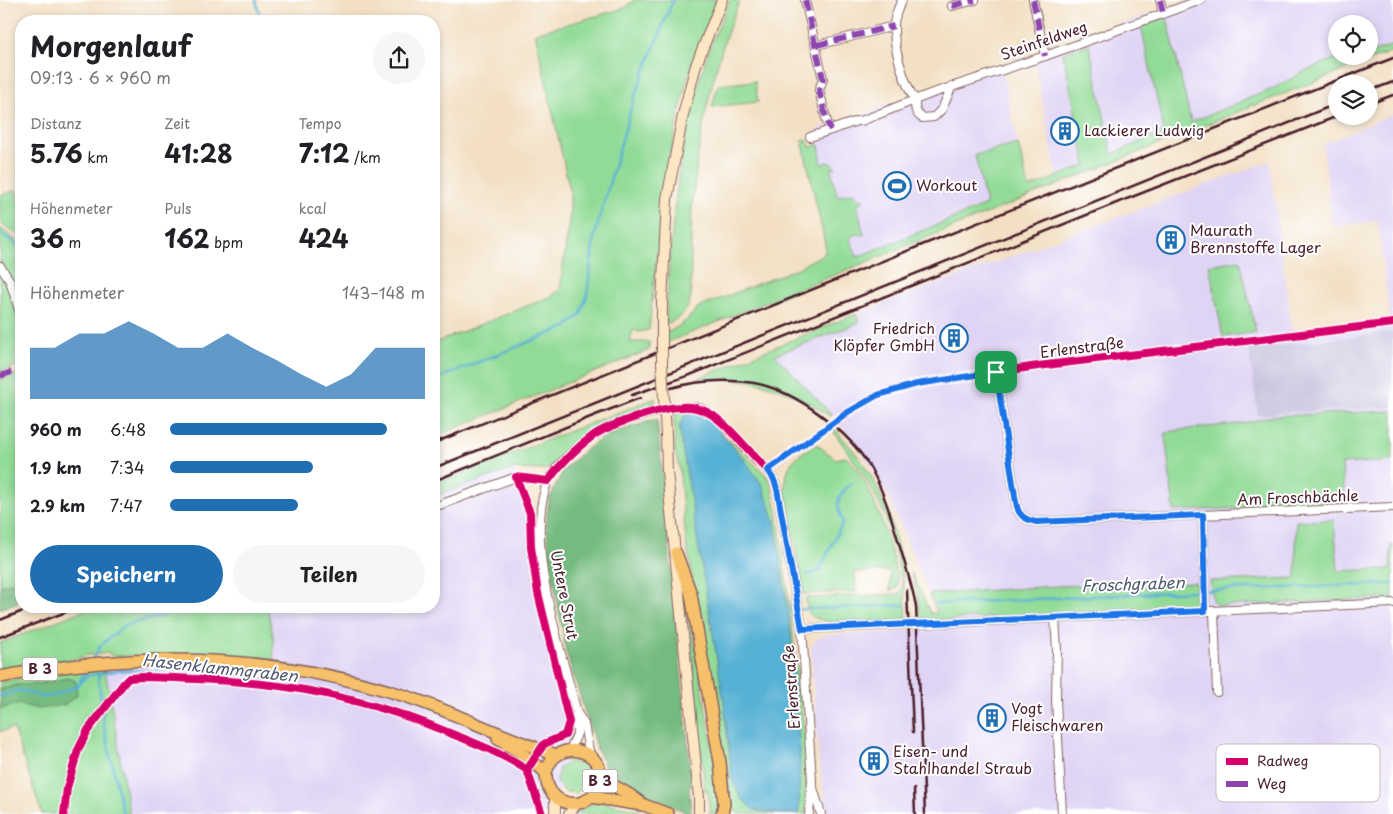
<!DOCTYPE html>
<html lang="de">
<meta charset="utf-8">
<style>
body{margin:0;font-family:"Playpen Sans",sans-serif;background:#f6f6f6;color:#202124;height:100vh;display:flex;flex-direction:column;font-size:19px;white-space:nowrap}
*{box-sizing:border-box;margin:0}
p{font-size:16px;color:#757577}
.icon{flex:none;width:28px;height:28px;fill:none;stroke:currentColor;stroke-width:2;stroke-linecap:round;stroke-linejoin:round}
.map{position:relative;flex:1;overflow:hidden}
.details{position:absolute;left:15px;top:15px;width:425px;height:598px;display:flex;flex-direction:column;background:#fff;border-radius:20px;box-shadow:0 2px 8px #0003}
.details>*{flex:none}
.controls{position:absolute;left:1328px;top:15px;display:grid;gap:10px}
.controls a{display:grid;place-items:center;width:50px;height:50px;border-radius:50%;background:#fff;box-shadow:0 2px 8px #0003;font-size:25px}
.pin{position:absolute;display:grid;place-items:center;width:42px;height:42px;color:#fff;margin:-21px;border-radius:10px;box-shadow:0 2px 8px #0006}
.round{display:grid;place-items:center;flex:none;width:52px;height:52px;border-radius:26px;background:#f6f6f6}
.head{display:flex;align-items:center;justify-content:space-between;height:85px;padding:0 15px}
h1{font-size:28px;font-weight:700;line-height:38px}
.stats{display:grid;grid-template-columns:repeat(3,1fr);gap:8px;height:85px;padding:5px 15px}
.stats div{display:grid;align-content:center}
.stats b{font-size:25px;font-weight:700}
.stats small{font-size:14px;font-weight:400}
.stats p{font-size:14px}
.chart{height:140px;padding:10px 15px}
.chart p{display:flex;justify-content:space-between}
.chart svg{width:100%;height:90px;margin-top:5px;fill:#1f6fb2;opacity:.7}
.primary-button{display:flex;gap:10px;margin-top:auto;padding:10px 15px}
.primary-button a{flex:1;height:58px;border-radius:30px;background:#1f6fb2;color:#fff;font-size:20px;font-weight:700;line-height:58px;text-align:center}
.primary-button a+a{background:#f6f6f6;color:#202124}
ul{padding:0 15px;list-style:none;font-size:16px}
li{display:grid;grid-template-columns:80px 60px 1fr;align-items:center;height:38px}
li i{height:12px;border-radius:6px;background:#1f6fb2}
.map>svg:first-child{display:block}
</style>
<div class="map">
<svg width="1393" height="814" viewBox="0 0 1393 814">
<rect width="100%" height="100%" fill="#fff"/>
<filter id="ink" filterUnits="userSpaceOnUse"><feTurbulence type="fractalNoise" baseFrequency=".02" numOctaves="2"/><feDisplacementMap in="SourceGraphic" scale="10" xChannelSelector="R" yChannelSelector="G"/><feConvolveMatrix kernelMatrix="1 2 1 2 8 2 1 2 1" color-interpolation-filters="sRGB"/></filter>
<filter id="wash" filterUnits="userSpaceOnUse"><feTurbulence type="fractalNoise" baseFrequency=".0096" numOctaves="4" result="noise"/><feDisplacementMap in="SourceGraphic" scale="20" xChannelSelector="R" yChannelSelector="G"/><feGaussianBlur stdDeviation="1.12" result="paint"/><feColorMatrix in="noise" values="0 0 0 0 0 0 0 0 0 0 0 0 0 0 0 0 0 1.4 0 .05"/><feComposite in="paint" operator="in"/></filter>
<g filter="url(#wash)">
<rect width="100%" height="100%" fill="#f3e0c4"/>
<g fill="#e0d4f4">
<polygon points="1190,0 1393,0 1393,45 1369,54 1369,24 1336,24 1336,56 1342,56 1309,69 1272,89 1190,122 1167,18 1142,26 1164,132 1112,154 1089,45 1063,54 1086,165 1057,176 1035,64 1003,74 1018,144 975,155 986,204 846,262 822,166 816,130"/>
<polygon points="1393,114 1393,814 831,814 826,806 819,760 811,651 813,644 817,639 826,635 942,629 937,612 888,496 868,460 840,424 775,355 858,323 856,314 1270,161 1292,330 1390,319 1378,221 1332,227 1323,144"/>
<polygon points="514,469 532,514 534,573 574,725 553,814 129,814 105,667 190,665 270,678 274,641 267,606 434,606 434,496"/>
</g>
<polygon fill="#c4c0db" points="1393,332 1393,407 1277,413 1258,416 1249,349"/>
<g fill="#92db96" stroke="#6e7d60">
<polygon points="634,0 717,0 700,42 687,80 668,164 662,206 649,330 639,332 633,330 630,342 649,342 649,350 434,437 434,343 552,296 560,289 570,213 570,191 535,33 625,8"/>
<path d="M 730,0 L 740,0 C 714,62 700,129 693,196 C 690,229 691,264 691,298 C 685,315 683,316 666,324 C 670,240 676,156 701,75 C 708,49 719,25 730,0 Z"/>
<path d="M 1167,17 L 1191,122 L 1272,89 L 1309,69 L 1342,56 C 1357,61 1355,56 1369,56 L 1369,54 L 1393,45 L 1393,51 L 1253,106 L 1252,104 L 1250,105 L 1250,107 L 1182,135 L 1179,134 L 1176,135 L 1176,137 L 1164,140 L 1164,142 L 666,343 L 666,333 C 680,327 688,320 697,308 L 798,268 L 825,253 L 825,243 L 802,140 L 806,139 L 811,147 L 819,144 L 822,165 L 826,162 L 831,163 L 836,168 L 831,169 L 837,196 L 854,193 L 858,199 L 863,200 L 863,201 L 857,205 L 864,235 L 855,234 L 850,239 L 857,257 L 986,205 L 975,155 L 1018,144 L 1029,188 L 1086,165 L 1063,53 L 1089,44 L 1112,154 L 1164,132 L 1141,26 Z"/>
<polygon points="755,81 758,102 712,107 718,85"/>
<polygon points="16,190 21,209 21,237 0,223 0,196"/>
<polygon points="0,228 21,244 21,306 0,263"/>
<polygon points="1240,260 1256,332 1223,337 1209,265"/>
<path d="M 0,272 C 19,302 21,327 21,362 L 15,366 L 0,372 Z"/>
<path d="M 856,314 L 859,323 L 775,355 L 832,415 L 830,416 C 782,384 753,377 696,379 Z"/>
<polygon points="21,372 21,580 0,586 0,380"/>
<polygon points="655,398 655,403 601,424 581,436 551,467 543,470 514,469 434,496 434,484"/>
<polygon points="1393,411 1393,461 1342,464 1345,504 1174,511 1165,434 1172,431 1244,423 1273,416"/>
<polygon points="674,412 705,418 765,474 771,483 778,516 793,634 806,746 806,814 738,814 732,807 686,541 679,466 675,453"/>
<path d="M 835,429 C 846,441 857,454 866,468 C 895,513 904,568 907,621 L 829,623 L 829,621 C 811,619 808,615 805,598 L 897,594 L 901,592 L 903,587 C 898,564 893,539 885,516 C 872,485 852,458 833,431 Z"/>
<path d="M 816,444 L 836,459 L 846,457 C 872,480 894,551 898,585 L 897,588 L 890,591 L 890,571 L 855,572 L 856,592 L 804,594 L 785,489 C 785,463 795,457 816,444 Z"/>
<polygon points="1334,520 1338,571 1390,569 1391,545 1393,545 1393,598 1220,606 1213,602 1210,581 1296,578 1296,521"/>
<polygon points="911,572 931,614 937,612 929,594 1060,586 1196,582 1197,602 1193,607 1190,608 920,621 918,597"/>
<polygon points="686,592 722,803 718,814 710,814 708,791 705,791"/>
<path d="M 95,606 L 267,606 L 274,641 L 273,661 C 219,655 165,654 111,656 L 110,653 L 82,656 L 82,658 L 37,665 L 0,672 L 0,643 Z"/>
<path d="M 78,669 L 78,672 L 105,669 L 110,697 C 102,708 92,720 85,732 C 71,756 64,786 62,814 L 42,814 L 13,728 L 0,732 L 0,709 L 19,704 L 39,709 L 69,678 L 39,684 L 17,685 L 0,690 L 0,682 Z"/>
<path d="M 111,702 L 129,814 L 66,814 C 67,791 74,757 86,738 C 93,725 103,714 111,702 Z"/>
<polygon points="568,761 582,764 589,774 586,786 575,794 571,792 565,792 556,782 559,768 564,766"/>
<polygon points="599,802 631,808 648,814 574,814 581,809"/>
</g>
<g fill="#75bb7f" stroke="#606d55">
<polygon points="657,419 692,785 689,786 691,814 635,791 611,776 606,769 597,750 566,652 551,566 546,524 549,500 563,470 585,450 609,434"/>
<polygon points="21,580 21,601 0,609 0,586"/>
<polygon points="69,678 76,681 77,695 64,705 39,709 20,704 0,709 0,690 17,685 39,684"/>
</g>
<polygon fill="#56b1d4" stroke="#506880" points="687,412 706,416 744,459 763,486 775,521 791,635 800,750 799,814 781,814 753,810 742,799 732,780 724,703 679,427"/>
<g fill="none" stroke-linecap="round" stroke-linejoin="round">
<g stroke="#56b1d4" stroke-width="2.5">
<polyline points="256,0 261,21"/>
<polyline points="0,233 15,243 21,250"/>
<polyline points="434,380 566,327 581,314 587,295 594,237 634,98 673,0"/>
<path d="M 808,575 L 819,571 L 843,522 C 834,504 837,496 852,483"/>
<polyline points="935,604 1195,591 1393,584"/>
<polyline points="786,610 904,605"/>
<polyline points="92,661 100,646 125,625 158,617 186,606"/>
<polyline points="98,673 104,727 123,814"/>
<polyline points="80,680 88,668"/>
<polyline points="0,696 20,690 41,697 53,696 77,686 87,676 120,670 178,671 327,691"/>
</g>
</g>
</g>
<g filter="url(#ink)">
<g fill="none" stroke-linecap="round" stroke-linejoin="round">
<defs>
<g id="minor">
<polyline points="805,0 823,79 819,90 827,122 831,130"/>
<path d="M 902,0 C 898,8 894,17 894,26 C 893,47 904,83 915,100"/>
<polyline points="1033,0 1045,56"/>
<polyline points="1160,0 1163,13"/>
<polyline points="952,6 975,0"/>
<polyline points="817,45 894,26"/>
<path d="M 915,100 C 915,109 915,113 922,118 L 934,117 L 942,109 L 952,86"/>
<polyline points="810,137 857,121 861,121 930,94 1045,56 1201,0"/>
<polyline points="0,266 10,281 21,316"/>
<path d="M 996,372 L 1017,509 C 1022,518 1027,520 1036,522 L 1393,507"/>
<polyline points="768,470 848,412 878,395 917,384 1038,366 1393,323"/>
<polyline points="434,507 516,477 548,481"/>
<polyline points="1203,515 1205,611"/>
<polyline points="1214,611 1217,692"/>
<polyline points="1055,618 1057,650 1056,699 1062,814"/>
<polyline points="802,629 1393,603"/>
<polyline points="570,750 577,734 577,715"/>
<path d="M 590,756 L 584,724 L 577,713 C 561,649 524,546 547,483 C 554,466 580,444 595,435 C 613,423 675,403 696,407 C 718,412 737,441 752,456 C 757,462 764,466 769,472 C 773,477 775,482 777,489 L 802,629 L 812,781 L 809,814"/>
<polyline points="813,788 821,814"/>
</g>
<g id="secondary">
<polyline points="662,303 667,199 683,115 696,65 722,0"/>
<polyline points="666,435 667,471 699,798 699,814"/>
<polyline points="555,814 555,798"/>
<polyline points="569,814 576,804"/>
</g>
<g id="primary">
<polyline points="676,553 691,594 699,641 720,762 724,804 722,814"/>
<path d="M 0,677 C 136,651 272,653 405,696 C 457,713 505,739 557,755"/>
<path d="M 498,739 C 515,749 532,759 546,773 C 545,810 594,814 600,781 C 605,747 554,737 546,773"/>
<polyline points="600,778 627,793 644,805 668,814"/>
<polyline points="591,797 642,805"/>
</g>
</defs>
<use href="#minor" stroke="#856361" stroke-width="10"/>
<use href="#secondary" stroke="#856361" stroke-width="12"/>
<use href="#primary" stroke="#856361" stroke-width="14"/>
<use href="#minor" stroke="#fff" stroke-width="8"/>
<use href="#secondary" stroke="#fce6c4" stroke-width="10"/>
<use href="#primary" stroke="#f7c06b" stroke-width="11"/>
<g stroke="#4a1f2b" stroke-width="2.5">
<polyline points="1369,91 1393,82"/>
<polyline points="1369,104 1393,95"/>
<path d="M 671,388 C 697,381 727,379 754,383 C 797,391 850,432 871,469 C 885,494 892,520 900,547 C 906,567 912,586 916,606 L 925,814"/>
<polyline points="632,395 690,375 1114,204 1338,116"/>
<polyline points="434,443 922,245 1393,58"/>
<polyline points="434,468 1336,104"/>
<polyline points="434,481 593,416 640,398"/>
<polyline points="907,590 913,732"/>
<polyline points="0,620 36,606"/>
<polyline points="0,637 82,606"/>
<polyline points="914,789 915,814"/>
</g>
<defs>
<polyline id="secondary-bridge" points="662,303 662,363 666,435"/>
</defs>
<use href="#secondary-bridge" stroke="#856361" stroke-width="12" stroke-linecap="butt"/>
<use href="#secondary-bridge" stroke="#fce6c4" stroke-width="10"/>
<g stroke="#8e44ad" stroke-width="6" stroke-dasharray="12 6" stroke-linecap="butt">
<polyline points="805,0 823,79 819,90 827,122 831,130"/>
<polyline points="1033,0 1045,56"/>
<polyline points="1160,0 1163,13"/>
<polyline points="952,6 975,0"/>
<polyline points="817,45 894,26"/>
<polyline points="0,376 21,369"/>
</g>
<defs>
<g id="cycleway">
<path d="M 527,770 L 544,744 L 565,735 L 569,722 L 538,593 L 531,547 L 530,513 L 516,477 L 548,481 C 561,463 576,448 594,435 C 611,424 661,407 681,407 C 691,406 699,408 707,412 C 726,421 751,455 768,470 L 848,412 L 878,395 L 917,384 L 1038,366 L 1393,323"/>
<path d="M 64,814 L 67,788 L 78,750 L 88,730 L 124,683 L 129,678 L 143,677 C 212,679 283,682 351,700 C 385,708 419,720 452,734 C 478,744 503,754 527,770 L 542,814"/>
</g>
</defs>
<use href="#cycleway" stroke="#fff" stroke-width="11"/>
<use href="#cycleway" stroke="#d6006c" stroke-width="8"/>
</g>
</g>
<g fill="none" stroke-linecap="round" stroke-linejoin="round" filter="url(#ink)">
<defs>
<path id="route" d="M 996,372 L 1014,490 C 1017,508 1016,518 1036,522 L 1203,515 L 1205,611 L 802,629 L 777,489 L 774,480 L 768,470 L 848,412 L 878,395 L 917,384 Z"/>
</defs>
<use href="#route" stroke="#fff" stroke-width="10"/>
<use href="#route" stroke="#1a73e8" stroke-width="6"/>
</g>
<defs>
<symbol id="building-ring" viewBox="-11 -11 22 22"><circle r="9.5" fill="#fff" stroke="#1f6fb2" stroke-width="1.5"/><path d="M-4-6H4V6H1V3H-1V6H-4ZM-2.5-4.3h1.7v1.8h-1.7ZM.8-4.3h1.7v1.8H.8ZM-2.5-1h1.7V.8h-1.7ZM.8-1h1.7V.8H.8Z" fill="#1f6fb2"/></symbol>
<symbol id="stadium-ring" viewBox="-11 -11 22 22"><circle r="9.5" fill="#fff" stroke="#1f6fb2" stroke-width="1.5"/><path d="M0-5a6.5 5 0 1 0 0 10a6.5 5 0 1 0 0-10ZM-3.5-1.8h7v3.6h-7Z" fill="#1f6fb2"/></symbol>
</defs>
<g fill-rule="evenodd">
<use href="#building-ring" x="1049" y="115" width="32" height="32"/>
<use href="#stadium-ring" x="881" y="170" width="32" height="32"/>
<use href="#building-ring" x="1155" y="224" width="32" height="32"/>
<use href="#building-ring" x="938" y="322" width="32" height="32"/>
<use href="#building-ring" x="976" y="702" width="32" height="32"/>
<use href="#building-ring" x="858" y="745" width="32" height="32"/>
</g>
<g text-anchor="middle" stroke-width="4" stroke-linejoin="round" paint-order="stroke">
<g fill="#fff" stroke="#80626b" stroke-width="1">
<rect x="22.5" y="657.5" width="35" height="23" rx="4"/>
<rect x="582.5" y="769.5" width="35" height="23" rx="4"/>
</g>
<g font-size="14" font-weight="bold" fill="#4a1f2b">
<text x="40" y="674">B 3</text>
<text x="600" y="786">B 3</text>
</g>
<g font-size="15" fill="#4a1f2b" stroke="#fff">
<text transform="translate(1044 41) rotate(-19)" y="5">Steinfeldweg</text>
<text transform="translate(1082 348) rotate(-7)" y="5">Erlenstraße</text>
<text transform="translate(1298 498) rotate(-2)" y="5">Am Froschbächle</text>
<text transform="translate(564 595) rotate(79)" y="5">Untere Strut</text>
<text transform="translate(792 687) rotate(-94)" y="5">Erlenstraße</text>
</g>
<g font-size="15" fill="#4a1f2b" stroke="#fff" text-anchor="start">
<text x="1084" y="136">Lackierer Ludwig</text>
<text x="916" y="191">Workout</text>
<text x="1190" y="236">Maurath<tspan x="1190" dy="17">Brennstoffe Lager</tspan></text>
<text x="935" y="334" text-anchor="end">Friedrich<tspan x="935" dy="17">Klöpfer GmbH</tspan></text>
<text x="1011" y="714">Vogt<tspan x="1011" dy="17">Fleischwaren</tspan></text>
<text x="893" y="757">Eisen- und<tspan x="893" dy="17">Stahlhandel Straub</tspan></text>
</g>
<g font-size="16" font-style="italic" fill="#4f596f" stroke="#fff">
<text transform="translate(1133 584) rotate(-2)" y="6">Froschgraben</text>
<text transform="translate(220 668) rotate(6)" y="6">Hasenklammgraben</text>
</g>
</g>
<rect x="1216" y="744" width="164" height="58" rx="8" fill="#fff" stroke="#c9bcbf" stroke-width="1"/>
<rect x="1226" y="758" width="22" height="7" fill="#d6006c"/>
<rect x="1226" y="781" width="22" height="6" fill="#8e44ad"/>
<g font-size="14" fill="#4a1f2b">
<text x="1257" y="766">Radweg</text>
<text x="1257" y="789">Weg</text>
</g>
</svg>
<div class="controls">
<a><svg class="icon" aria-label="locate" viewBox="0 0 24 24"><circle cx="12" cy="12" r="6"/><path d="M12 2v4M12 18v4M2 12h4M18 12h4"/></svg></a>
<a><svg class="icon" aria-label="layers" viewBox="0 0 24 24"><path d="M12 4l9 5-9 5-9-5zM3 14l9 5 9-5"/></svg></a>
</div>
<div class="pin" style="left:996px;top:372px;background:#1e9e55"><svg class="icon" aria-label="arrive" viewBox="0 0 24 24"><path d="M6 21V4h12l-3 4 3 4H6"/></svg></div>
<section class="details">
<div class="head"><div><h1>Morgenlauf</h1><p>09:13 · 6 × 960 m</p></div><a class="round"><svg class="icon" aria-label="share" viewBox="0 0 24 24"><path d="M12 15V3M7 8l5-5 5 5M5 13v7h14v-7"/></svg></a></div>
<div class="stats">
<div><p>Distanz</p><b>5.76<small> km</small></b></div>
<div><p>Zeit</p><b>41:28</b></div>
<div><p>Tempo</p><b>7:12<small> /km</small></b></div>
</div>
<div class="stats">
<div><p>Höhenmeter</p><b>36<small> m</small></b></div>
<div><p>Puls</p><b>162<small> bpm</small></b></div>
<div><p>kcal</p><b>424</b></div>
</div>
<div class="chart"><p><span>Höhenmeter</span>143–148 m</p>
<svg viewBox="0 0 160 44" preserveAspectRatio="none"><path d="M0 44V19L10 19L20 12L30 12L40 6L50 12L60 19L70 19L80 12L90 19L100 25L110 32L120 38L130 32L140 19L150 19L160 19V44z"/></svg>
</div>
<ul>
<li><b>960 m</b>6:48<i style="width:85%"></i></li>
<li><b>1.9 km</b>7:34<i style="width:56%"></i></li>
<li><b>2.9 km</b>7:47<i style="width:50%"></i></li>
</ul>
<div class="primary-button"><a>Speichern</a><a>Teilen</a></div>
</section>
</div>
